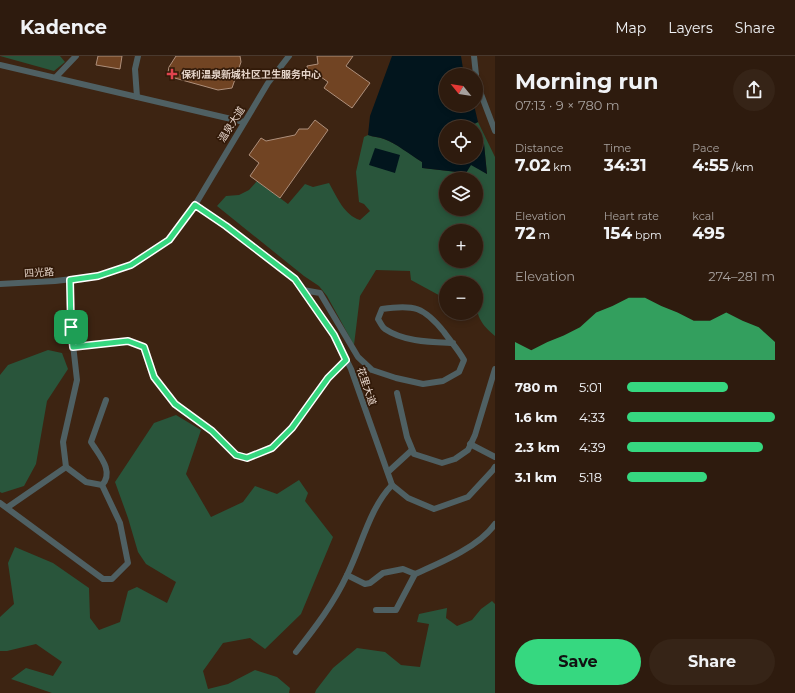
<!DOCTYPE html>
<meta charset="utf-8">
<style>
body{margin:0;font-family:Montserrat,"Noto Sans SC",sans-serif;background:#362417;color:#f1f3f6;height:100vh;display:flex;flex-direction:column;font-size:15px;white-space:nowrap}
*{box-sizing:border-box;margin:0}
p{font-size:13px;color:#a7a19e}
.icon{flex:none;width:22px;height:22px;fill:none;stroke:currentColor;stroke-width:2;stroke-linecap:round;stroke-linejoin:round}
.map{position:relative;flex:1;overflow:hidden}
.side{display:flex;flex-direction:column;background:#2e1b0e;width:300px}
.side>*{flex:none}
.needle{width:26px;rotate:300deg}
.tools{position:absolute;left:439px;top:12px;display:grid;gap:8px}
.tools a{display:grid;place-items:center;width:44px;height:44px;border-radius:50%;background:#2e1b0e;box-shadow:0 2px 6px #0003,0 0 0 1px #49392e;font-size:20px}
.pin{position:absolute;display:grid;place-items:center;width:34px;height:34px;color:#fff;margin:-17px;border-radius:8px;box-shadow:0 2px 6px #0006}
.round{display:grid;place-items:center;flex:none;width:42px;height:42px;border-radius:21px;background:#362417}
.head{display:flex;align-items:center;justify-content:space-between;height:68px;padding:0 20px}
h1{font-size:22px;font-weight:700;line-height:30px}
.metrics{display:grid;grid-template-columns:repeat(3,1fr);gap:6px;height:68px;padding:4px 20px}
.metrics div{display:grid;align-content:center}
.metrics b{font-size:17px;font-weight:700}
.metrics small{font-size:11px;font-weight:400}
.metrics p{font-size:11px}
.chart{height:112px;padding:8px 20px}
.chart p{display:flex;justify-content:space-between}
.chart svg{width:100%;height:72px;margin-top:4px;fill:#36d880;opacity:.7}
.cta{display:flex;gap:8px;margin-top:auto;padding:8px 20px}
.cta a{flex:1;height:46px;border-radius:24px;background:#36d880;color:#111;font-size:16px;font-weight:700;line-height:46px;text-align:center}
.cta a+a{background:#362417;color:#f1f3f6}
ul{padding:0 20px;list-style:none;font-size:13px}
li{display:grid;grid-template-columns:64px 48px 1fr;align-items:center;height:30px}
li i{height:10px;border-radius:5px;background:#36d880}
header{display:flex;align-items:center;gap:24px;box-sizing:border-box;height:56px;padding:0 20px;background:#2e1b0e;border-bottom:1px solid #49392e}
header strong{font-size:19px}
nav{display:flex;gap:22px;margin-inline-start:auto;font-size:14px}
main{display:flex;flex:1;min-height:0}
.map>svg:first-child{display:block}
</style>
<header>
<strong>Kadence</strong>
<nav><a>Map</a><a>Layers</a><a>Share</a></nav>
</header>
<main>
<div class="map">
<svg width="495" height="637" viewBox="0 0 495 637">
<rect width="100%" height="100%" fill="#3d2412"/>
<g fill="#29553b" fill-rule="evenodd">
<polygon points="0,0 60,0 65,6 54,15"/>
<path d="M 478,66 L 495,101 L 495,280 C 474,263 476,252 476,227 L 446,227 L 446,243 L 411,224 L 410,215 L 376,214 L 360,240 L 354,289 L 327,240 L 319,230 L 304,220 L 217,150 L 226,140 L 239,139 L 249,134 L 257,125 L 288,148 L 305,128 L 313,131 L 329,127 C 337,141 344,159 360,164 L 370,155 L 364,148 L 359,146 L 356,116 L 364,81 L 368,79 C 373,81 379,81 384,83 C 397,88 410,98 422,106 L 423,112 L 466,117 L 471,108 L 487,118 L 484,88 L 476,78 L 476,71 L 474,71 L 474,68 ZM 446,123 L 476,123 L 476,153 L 446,153 ZM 446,175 L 476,175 L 476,205 L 446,205 Z"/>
<polygon points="48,294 62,297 68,313 47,345 36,408 24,430 2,437 0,436 0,319 8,309"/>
<polygon points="176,359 201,374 186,418 211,461 243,446 255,430 277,438 299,424 308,437 305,445 333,481 301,558 265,593 250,582 223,587 203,615 208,633 228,628 255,614 277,621 290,632 289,637 52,637 11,623 26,612 53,620 62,606 36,588 7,595 0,595 0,561 14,548 8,507 15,491 53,507 89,532 90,562 99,574 120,566 128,535 137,531 167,547 176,526 146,508 138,496 128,462 115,426 154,367"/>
<polygon points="492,545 495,548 495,637 315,637 316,634 333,612 357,592 385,596 401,609 420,611 429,568 417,566 419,558 447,552 446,562 457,570 472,564 481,553"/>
</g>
<g fill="#02151d">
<path d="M 392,0 L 461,0 L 464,19 L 446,19 L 446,49 L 474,49 L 478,66 L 474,68 L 474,71 L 446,71 L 446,101 L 476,101 L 476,78 L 484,88 L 487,118 L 471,109 L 466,117 L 422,112 L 422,106 C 409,98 397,88 384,83 C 379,81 373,81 368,79 L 370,60 Z"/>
<polygon points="375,92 400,99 395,117 369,109"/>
</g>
<g fill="#714423" stroke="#ae8f7b">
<polygon points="98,0 122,0 120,13 96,9"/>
<polygon points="176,0 240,0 241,6 232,32 218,34 171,21 168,16 169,11"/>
<polygon points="317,0 353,0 346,10 370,27 352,52 324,32 328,26 321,21 309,23 307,10 318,8"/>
<polygon points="315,64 328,74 280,142 250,120 259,107 249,99 261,82 266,85 295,79 299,73 308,73"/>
</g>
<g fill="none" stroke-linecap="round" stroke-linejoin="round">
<g stroke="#4f6063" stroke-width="6">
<polyline points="474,0 476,19"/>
<polyline points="0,9 244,66"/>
<polyline points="476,19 476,25 495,75"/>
<polyline points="56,21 76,0"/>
<polyline points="137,41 135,13 138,0"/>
<polyline points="195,149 226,170 295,223 334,279 351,313 392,429 408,442 434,453 468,441 493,414 495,411"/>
<polyline points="0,228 55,225 98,220 131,209 169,184 195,149 268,27 289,0"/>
<path d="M 303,234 L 320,237 L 358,301 L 372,314 L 396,322 L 423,328 L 443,325 L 459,316 L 464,304 C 458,293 451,286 444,276 C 424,251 414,248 382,253 L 378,263 C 380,266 382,271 385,273 C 404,286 431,286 453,287"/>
<polyline points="73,291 128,285 144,291 154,321 175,348 212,375 236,399 247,402 272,392 292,372 328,322 346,304"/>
<polyline points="397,337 407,381 414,398 442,407 455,403 468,394 475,379 495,313"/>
<polyline points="470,388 495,401"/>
<path d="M 66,411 L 86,426 L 102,429 C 115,415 98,398 91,386 L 106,344"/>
<polyline points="388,416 412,394"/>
<polyline points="0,447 103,523 112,523 128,507 120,467 102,429"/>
<polyline points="8,451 66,411 63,386 77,324 71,271 70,224"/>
<path d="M 347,519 L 365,528 L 370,527 L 383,517 L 403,513 L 415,518 C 440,507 479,491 495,468"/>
<polyline points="376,554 396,554 415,518"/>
<path d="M 296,596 C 315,572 334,547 347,519 C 362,489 369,453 392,429"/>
</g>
</g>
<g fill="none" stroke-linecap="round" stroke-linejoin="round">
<defs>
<polygon id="route" points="195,149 226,170 295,223 334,279 346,304 328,322 292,372 272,392 247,402 236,399 212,375 175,348 154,321 144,291 128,285 73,291 71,271 70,224 98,220 131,209 169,184"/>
</defs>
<use href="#route" stroke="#fff" stroke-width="8"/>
<use href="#route" stroke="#36d880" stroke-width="5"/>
</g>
<path fill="#e0444e" stroke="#321a09" stroke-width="1.5" d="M170 12h4v4h4v4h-4v4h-4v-4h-4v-4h4z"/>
<g text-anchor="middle" stroke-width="3.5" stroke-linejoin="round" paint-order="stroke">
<g font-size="10" font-weight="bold" fill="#e6d5ca" stroke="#321a09" text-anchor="start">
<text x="181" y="22">保利温泉新城社区卫生服务中心</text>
</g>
<g font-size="10" fill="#e6d5ca" stroke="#321a09">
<text transform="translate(231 68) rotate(-58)" y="4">温泉大道</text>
<text transform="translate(39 216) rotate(-3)" y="4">四光路</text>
<text transform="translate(367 330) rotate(71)" y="4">花里大道</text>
</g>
</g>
</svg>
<div class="tools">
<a><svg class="needle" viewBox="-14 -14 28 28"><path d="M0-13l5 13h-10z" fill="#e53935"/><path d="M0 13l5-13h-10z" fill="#a7a19e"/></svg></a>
<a><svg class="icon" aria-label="locate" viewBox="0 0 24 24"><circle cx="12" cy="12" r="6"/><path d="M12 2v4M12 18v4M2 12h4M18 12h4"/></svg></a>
<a><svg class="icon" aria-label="layers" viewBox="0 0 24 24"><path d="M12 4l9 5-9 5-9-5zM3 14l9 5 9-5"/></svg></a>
<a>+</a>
<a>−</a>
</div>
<div class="pin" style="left:71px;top:271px;background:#1e9e55"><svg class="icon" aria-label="arrive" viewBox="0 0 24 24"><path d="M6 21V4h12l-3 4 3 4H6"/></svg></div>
</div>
<section class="side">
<div class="head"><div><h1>Morning run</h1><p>07:13 · 9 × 780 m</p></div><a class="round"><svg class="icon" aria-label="share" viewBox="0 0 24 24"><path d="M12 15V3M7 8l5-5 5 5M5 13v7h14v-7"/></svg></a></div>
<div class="metrics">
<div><p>Distance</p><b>7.02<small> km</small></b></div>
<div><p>Time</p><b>34:31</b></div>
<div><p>Pace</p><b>4:55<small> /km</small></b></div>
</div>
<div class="metrics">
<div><p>Elevation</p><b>72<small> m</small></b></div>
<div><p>Heart rate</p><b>154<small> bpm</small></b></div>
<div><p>kcal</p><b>495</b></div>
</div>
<div class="chart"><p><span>Elevation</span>274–281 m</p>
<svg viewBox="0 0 160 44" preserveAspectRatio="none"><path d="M0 44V33L10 38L20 33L30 29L40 24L50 15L60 11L70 6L80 6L90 11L100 15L110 20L120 20L130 15L140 20L150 24L160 33V44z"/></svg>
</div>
<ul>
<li><b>780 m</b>5:01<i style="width:68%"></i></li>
<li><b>1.6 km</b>4:33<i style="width:100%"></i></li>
<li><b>2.3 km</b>4:39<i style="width:92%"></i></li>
<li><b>3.1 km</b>5:18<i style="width:54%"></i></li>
</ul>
<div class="cta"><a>Save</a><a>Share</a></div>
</section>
</main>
